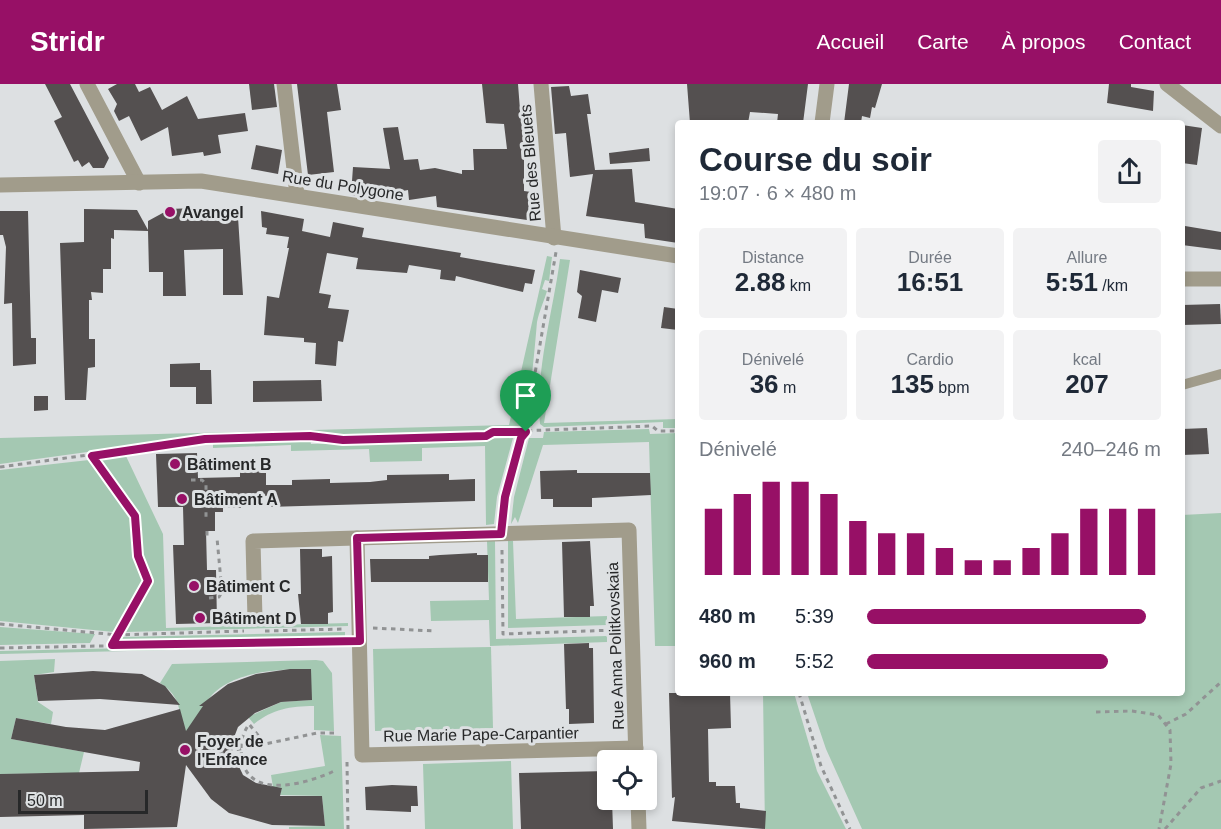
<!DOCTYPE html>
<html lang="fr">
<meta charset="utf-8">
<style>
body{margin:0;font-family:Helvetica,sans-serif;background:#f2f2f3;color:#1f2937;height:100vh;display:flex;flex-direction:column;font-size:22px;white-space:nowrap}
*{box-sizing:border-box;margin:0}
p{font-size:20px;color:#747a83}
.icon{flex:none;width:33px;height:33px;fill:none;stroke:currentColor;stroke-width:2;stroke-linecap:round;stroke-linejoin:round}
.map{position:relative;flex:1;overflow:hidden}
.sheet{position:absolute;left:675px;top:36px;width:510px;height:576px;display:flex;flex-direction:column;background:#fff;border-radius:6px;box-shadow:0 3px 9px #0003}
.sheet>*{flex:none}
.buttons{position:absolute;left:597px;top:666px;display:grid;gap:12px}
.buttons a{display:grid;place-items:center;width:60px;height:60px;border-radius:6px;background:#fff;box-shadow:0 3px 9px #0003;font-size:30px}
.scale{position:absolute;left:18px;bottom:15px;width:130px;box-sizing:border-box;padding-left:6px;border:3px solid #272829;border-top:0;font-size:16px;line-height:21px;white-space:nowrap;color:#272829;-webkit-text-stroke:4px #dde0e2;paint-order:stroke}
.pin{position:absolute;display:grid;place-items:center;width:51px;height:51px;color:#fff;margin:-62px -26px;border-radius:50% 50% 50% 0;rotate:-45deg;box-shadow:0 0 6px #0007}
.pin .icon{rotate:45deg}
.round{display:grid;place-items:center;flex:none;width:63px;height:63px;border-radius:6px;background:#f2f2f3}
.overview{display:flex;align-items:center;justify-content:space-between;height:102px;padding:0 24px}
h1{font-size:33px;font-weight:700;line-height:45px}
.metrics{display:grid;grid-template-columns:repeat(3,1fr);gap:9px;height:102px;padding:6px 24px}
.metrics div{display:grid;align-content:center;border-radius:6px;background:#f2f2f3;text-align:center}
.metrics b{font-size:26px;font-weight:700}
.metrics small{font-size:16px;font-weight:400}
.metrics p{font-size:16px}
.chart{height:168px;padding:12px 24px}
.chart p{display:flex;justify-content:space-between}
.chart svg{width:100%;height:108px;margin-top:6px;stroke:#971066;stroke-width:6}
ul{padding:0 24px;list-style:none;font-size:20px}
li{display:grid;grid-template-columns:96px 72px 1fr;align-items:center;height:45px}
li i{height:15px;border-radius:8px;background:#971066}
header{display:flex;align-items:center;gap:36px;box-sizing:border-box;height:84px;padding:0 30px;background:#971066;color:#fff}
header strong{font-size:28px}
nav{display:flex;gap:33px;margin-inline-start:auto;font-size:21px}
.map>svg:first-child{display:block}
</style>
<header>
<strong>Stridr</strong>
<nav><a>Accueil</a><a>Carte</a><a>À propos</a><a>Contact</a></nav>
</header>
<div class="map">
<svg width="1221" height="745" viewBox="0 0 1221 745">
<rect width="100%" height="100%" fill="#dde0e2"/>
<g fill="#a4c8b2">
<path d="M 547,172 L 552,173 L 549,197 L 545,196 L 542,205 L 547,207 C 544,217 539,228 537,238 C 534,273 531,307 524,341 L 521,343 L 487,345 L 486,349 L 348,354 L 311,348 L 211,351 L 0,380 L 0,354 L 509,341 Z"/>
<path d="M 560,175 L 570,176 L 544,339 L 678,335 L 678,344 L 663,344 L 663,338 L 544,343 L 540,340 C 535,287 553,228 560,175 Z"/>
<polygon points="649,345 650,350 678,349 678,562 655,562 649,358 543,361 518,439 515,433 511,440 514,413 529,354 543,354 544,348"/>
<polygon points="513,354 497,413 494,440 486,441 485,362 422,364 422,377 370,378 369,365 291,367 291,361 213,364 213,358 310,355 311,360"/>
<polygon points="125,370 163,450 166,544 230,542 231,538 243,538 244,542 259,541 260,538 271,537 274,541 348,539 348,542 125,548 153,497 142,472 139,430 97,374"/>
<polygon points="89,376 131,433 134,474 144,497 114,548 0,537 0,386"/>
<polygon points="1221,429 1221,745 862,745 826,665 807,609 1182,609 1182,431"/>
<polygon points="487,457 495,457 496,555 607,552 607,558 490,562 489,536 431,537 430,517 489,516"/>
<polygon points="508,457 513,457 516,535 607,532 607,541 508,544"/>
<polygon points="0,543 95,550 90,559 0,561"/>
<polygon points="345,548 345,553 118,559 121,553"/>
<polygon points="346,559 346,562 0,570 0,567"/>
<polygon points="491,563 493,644 375,647 373,565"/>
<polygon points="55,575 54,588 34,591 38,618 53,628 51,640 16,634 11,655 84,668 79,689 0,690 0,577"/>
<path d="M 316,576 L 323,577 L 332,589 L 334,647 L 314,646 L 314,622 C 290,622 273,625 254,640 L 248,633 L 281,618 L 311,616 L 311,585 C 278,585 225,587 206,619 C 199,629 196,643 191,654 L 178,652 C 183,630 180,611 160,599 L 172,580 Z"/>
<polygon points="763,609 794,609 817,687 846,745 765,745"/>
<polygon points="320,651 341,652 344,745 289,745 289,743 325,742 322,712 280,711 282,704 273,703 271,691 325,682"/>
<polygon points="511,677 513,745 425,745 423,680"/>
</g>
<g fill="#545050">
<polygon points="45,0 70,0 109,74 104,84 93,84 89,78 82,83 78,76 74,78 54,37 62,33"/>
<polygon points="117,0 135,0 139,8 150,3 162,26 187,12 198,35 245,29 248,47 218,51 221,69 204,72 203,68 172,72 168,43 141,57 129,32 119,37 114,27 117,20 108,5"/>
<polygon points="249,0 274,0 277,23 252,26"/>
<polygon points="297,0 337,0 341,26 327,28 334,88 308,91"/>
<polygon points="482,0 518,0 521,39 534,37 536,67 524,68 524,107 531,108 527,136 437,123 436,112 409,116 408,106 372,113 351,111 353,83 390,85 383,44 398,43 404,76 418,75 420,86 435,84 462,90 462,86 474,86 473,65 507,65 504,40 486,39"/>
<polygon points="687,0 808,0 803,39 777,39 778,30 750,28 748,39 690,39"/>
<polygon points="849,0 882,0 875,24 872,23 870,34 862,32 861,39 844,39"/>
<polygon points="1109,0 1131,0 1131,3 1154,7 1153,27 1107,19"/>
<polygon points="569,2 571,12 588,10 591,30 587,30 595,86 632,85 635,118 678,125 678,159 645,154 644,140 586,132 593,90 570,93 566,49 555,50 551,3"/>
<polygon points="1182,41 1202,44 1197,81 1182,79"/>
<polygon points="256,61 282,66 278,90 251,85"/>
<polygon points="649,64 650,77 610,80 609,69"/>
<polygon points="194,124 194,130 218,129 218,133 238,133 243,211 223,211 223,165 184,166 186,212 163,212 163,188 149,188 148,147 114,146 114,155 111,154 111,185 103,185 103,209 91,208 92,216 89,216 89,255 95,255 95,283 88,284 86,316 65,316 60,159 84,158 84,125 137,126 148,146 148,137 170,125"/>
<polygon points="0,127 28,127 31,254 36,254 36,280 13,282 12,219 4,220 6,163 3,151 0,151"/>
<polygon points="261,127 304,135 302,147 330,153 333,138 364,144 362,153 461,169 460,173 535,186 532,200 525,199 523,208 456,192 455,197 440,195 441,186 409,181 407,189 356,185 358,174 327,169 319,209 331,211 328,224 349,226 343,258 338,257 336,282 315,280 316,259 304,258 304,254 264,251 267,212 279,214 289,164 287,164 289,153 266,150 267,144 262,143"/>
<polygon points="1185,142 1221,148 1221,166 1182,161 1182,144"/>
<polygon points="580,186 621,194 618,209 602,206 596,238 578,234 582,212 577,208"/>
<polygon points="1220,220 1221,240 1182,241 1182,221"/>
<polygon points="664,223 678,225 678,246 661,244"/>
<polygon points="200,279 200,286 211,286 212,320 196,320 196,303 170,303 170,280"/>
<polygon points="321,296 322,317 253,318 253,297"/>
<polygon points="34,312 48,312 48,326 34,327"/>
<polygon points="1207,344 1209,370 1182,371 1182,345"/>
<polygon points="197,369 198,394 240,393 240,387 266,387 266,401 292,401 292,396 330,395 330,399 370,398 387,396 387,391 449,390 449,396 475,395 475,417 267,423 267,412 240,413 241,424 223,424 223,428 215,428 215,447 206,447 207,486 216,486 217,539 176,540 173,461 184,461 183,423 158,423 156,370"/>
<polygon points="577,386 577,389 650,389 651,411 592,414 592,423 553,423 553,415 541,415 540,387"/>
<polygon points="590,457 594,522 590,522 590,533 564,533 562,458"/>
<polygon points="300,465 322,465 322,473 332,472 333,528 328,529 328,540 301,540 298,510 301,510"/>
<polygon points="477,469 477,471 488,471 488,498 371,498 370,475 429,475 429,472 440,471"/>
<polygon points="589,559 589,564 593,564 594,639 569,640 569,625 566,625 564,560"/>
<polygon points="290,585 311,585 312,616 281,618 255,629 238,643 233,656 232,668 243,691 256,699 282,704 280,712 322,712 325,742 272,741 229,729 211,715 186,681 177,743 84,745 84,731 0,733 0,690 139,687 140,678 11,655 16,634 66,643 105,646 180,625 186,647 203,622 199,622 228,600 256,590"/>
<polygon points="93,587 142,590 165,602 180,621 100,615 38,617 34,591"/>
<polygon points="669,609 730,609 731,644 708,645 709,698 716,698 716,702 735,702 736,719 740,719 740,724 766,727 765,745 672,737 675,713 672,714"/>
<polygon points="608,687 608,716 612,716 613,745 521,745 519,689"/>
<polygon points="392,701 417,702 418,722 411,722 411,728 366,726 365,703"/>
</g>
<g fill="none" stroke-linecap="round" stroke-linejoin="round">
<g stroke="#919394" stroke-width="3" stroke-dasharray="4.5 4.5" stroke-linecap="butt">
<polyline points="92,373 135,432 138,472 148,497 112,562"/>
<polyline points="0,383 205,355 310,352 343,356 486,352 493,348 652,342 658,347 678,347"/>
<polyline points="191,396 202,396 206,400 206,433"/>
<polyline points="503,435 505,413 521,354 532,339 533,301 556,168"/>
<polyline points="207,447 207,455"/>
<polyline points="502,466 503,550 616,546"/>
<polyline points="209,514 219,513 222,508 217,454"/>
<polyline points="0,540 118,551 244,547"/>
<polyline points="373,544 435,547"/>
<polyline points="265,547 343,545"/>
<polyline points="0,564 343,557"/>
<polyline points="799,609 821,682 850,745"/>
<polyline points="1096,628 1132,627 1158,631 1170,646 1171,680 1159,745"/>
<polyline points="1166,640 1186,630 1221,598"/>
<path d="M 334,649 L 317,649 L 265,660 L 249,640 C 241,652 240,661 242,675 C 249,717 309,699 334,687"/>
<polyline points="219,669 265,660"/>
<polyline points="347,678 348,745"/>
<polyline points="1165,745 1201,704 1221,697"/>
</g>
<polyline stroke="#a19c8b" stroke-width="10" points="1182,301 1221,290"/>
<g stroke="#a19c8b" stroke-width="15">
<polyline points="87,0 139,99"/>
<polyline points="284,0 297,111"/>
<polyline points="541,0 554,154"/>
<polyline points="1167,0 1221,42"/>
<polyline points="822,39 827,0"/>
<polyline points="0,101 201,97 678,172"/>
<polyline points="1182,195 1221,195"/>
<polyline points="357,454 362,671 636,664"/>
<polyline points="255,535 253,457 629,446 636,676"/>
<polyline points="638,716 639,745"/>
</g>
</g>
<g fill="none" stroke-linecap="round" stroke-linejoin="round">
<defs>
<polygon id="route" points="493,348 526,348 521,354 505,413 501,450 357,454 360,557 112,561 148,497 138,472 135,432 92,372 205,355 310,352 343,356 486,352"/>
</defs>
<use href="#route" stroke="#fff" stroke-width="12"/>
<use href="#route" stroke="#971066" stroke-width="8"/>
</g>
<g fill="#971066" stroke="#dde0e2" stroke-width="2">
<circle cx="170" cy="128" r="6"/>
<circle cx="175" cy="380" r="6"/>
<circle cx="182" cy="415" r="6"/>
<circle cx="194" cy="502" r="6"/>
<circle cx="200" cy="534" r="6"/>
<circle cx="185" cy="666" r="6"/>
</g>
<g text-anchor="middle" stroke-width="6" stroke-linejoin="round" paint-order="stroke">
<g font-size="16" fill="#272829" stroke="#dde0e2">
<text transform="translate(530 79) rotate(-95)" y="6">Rue des Bleuets</text>
<text transform="translate(343 101) rotate(9)" y="6">Rue du Polygone</text>
<text transform="translate(615 562) rotate(-92)" y="6">Rue Anna Politkovskaia</text>
<text transform="translate(481 650) rotate(-1)" y="6">Rue Marie Pape-Carpantier</text>
</g>
<g font-size="16" font-weight="bold" fill="#272829" stroke="#dde0e2" text-anchor="start">
<text x="182" y="134">Avangel</text>
<text x="187" y="386">Bâtiment B</text>
<text x="194" y="421">Bâtiment A</text>
<text x="206" y="508">Bâtiment C</text>
<text x="212" y="540">Bâtiment D</text>
<text x="197" y="663">Foyer de<tspan x="197" dy="18">l'Enfance</tspan></text>
</g>
</g>
</svg>
<div class="buttons">
<a><svg class="icon" aria-label="locate" viewBox="0 0 24 24"><circle cx="12" cy="12" r="6"/><path d="M12 2v4M12 18v4M2 12h4M18 12h4"/></svg></a>
</div>
<div class="scale">50 m</div>
<div class="pin" style="left:526px;top:348px;background:#1e9e55"><svg class="icon" aria-label="arrive" viewBox="0 0 24 24"><path d="M6 21V4h12l-3 4 3 4H6"/></svg></div>
<section class="sheet">
<div class="overview"><div><h1>Course du soir</h1><p>19:07 · 6 × 480 m</p></div><a class="round"><svg class="icon" aria-label="share" viewBox="0 0 24 24"><path d="M12 15V3M7 8l5-5 5 5M5 13v7h14v-7"/></svg></a></div>
<div class="metrics">
<div><p>Distance</p><b>2.88<small> km</small></b></div>
<div><p>Durée</p><b>16:51</b></div>
<div><p>Allure</p><b>5:51<small> /km</small></b></div>
</div>
<div class="metrics">
<div><p>Dénivelé</p><b>36<small> m</small></b></div>
<div><p>Cardio</p><b>135<small> bpm</small></b></div>
<div><p>kcal</p><b>207</b></div>
</div>
<div class="chart"><p><span>Dénivelé</span>240–246 m</p>
<svg viewBox="0 0 160 44" preserveAspectRatio="none"><path d="M5 44V17M15 44V11M25 44V6M35 44V6M45 44V11M55 44V22M65 44V27M75 44V27M85 44V33M95 44V38M105 44V38M115 44V33M125 44V27M135 44V17M145 44V17M155 44V17"/></svg>
</div>
<ul>
<li><b>480 m</b>5:39<i style="width:95%"></i></li>
<li><b>960 m</b>5:52<i style="width:82%"></i></li>
</ul>
</section>
</div>
